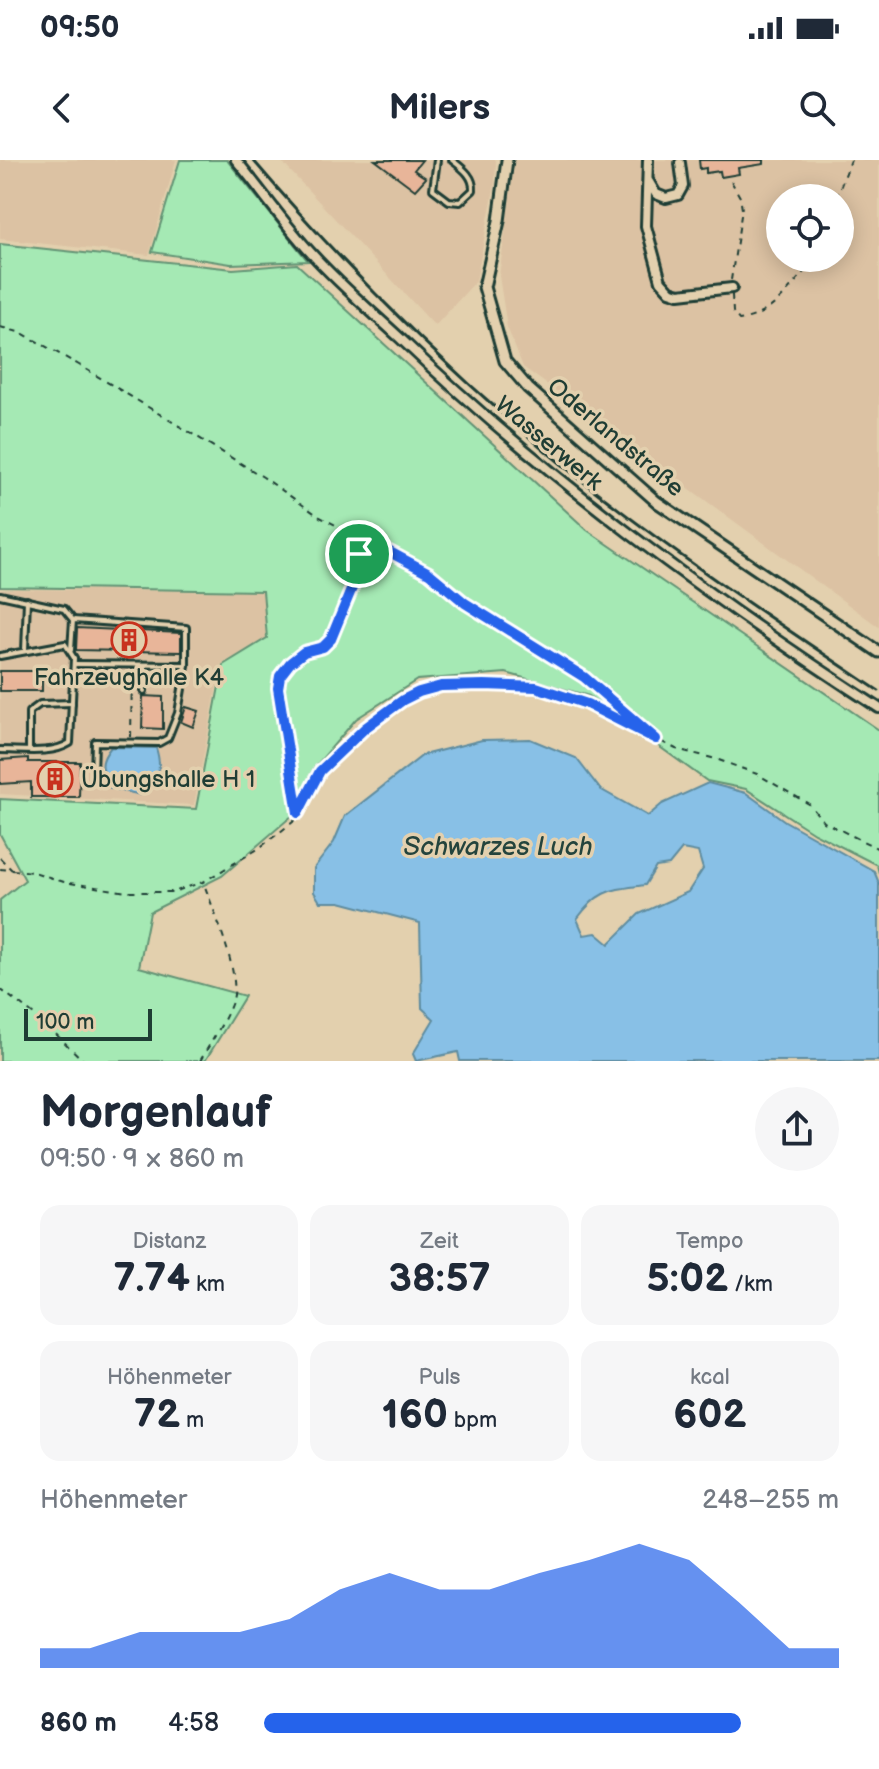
<!DOCTYPE html>
<html lang="de">
<meta charset="utf-8">
<style>
body{margin:0;font-family:"Balsamiq Sans",sans-serif;background:#f6f6f7;color:#1f2937;height:100vh;display:flex;flex-direction:column;font-size:30px;white-space:nowrap}
*{box-sizing:border-box;margin:0}
p{font-size:26px;color:#747a83}
.icon{flex:none;width:44px;height:44px;fill:none;stroke:currentColor;stroke-width:2;stroke-linecap:round;stroke-linejoin:round}
.map{position:relative;height:901px;overflow:hidden}
.details{display:flex;flex-direction:column;background:#fff;flex:1}
.details>*{flex:none}
.fabs{position:absolute;left:766px;top:24px;display:grid;gap:16px}
.fabs a{display:grid;place-items:center;width:88px;height:88px;border-radius:50%;background:#fff;box-shadow:0 4px 20px #0003;font-size:40px}
.scale{position:absolute;left:24px;bottom:20px;width:128px;box-sizing:border-box;padding-left:8px;border:4px solid #1f3d34;border-top:0;font-size:22px;line-height:28px;white-space:nowrap;color:#1f3d34;-webkit-text-stroke:6px #e3d0ae;paint-order:stroke}
.pin{position:absolute;display:grid;place-items:center;width:68px;height:68px;color:#fff;margin:-34px;border:4px solid #fff;border-radius:50%;box-shadow:0 2px 8px #0007}
.round{display:grid;place-items:center;flex:none;width:84px;height:84px;border-radius:42px;background:#f6f6f7}
.head{display:flex;align-items:center;justify-content:space-between;height:136px;padding:0 40px}
h1{font-size:44px;font-weight:700;line-height:60px}
.figures{display:grid;grid-template-columns:repeat(3,1fr);gap:12px;height:136px;padding:8px 40px}
.figures div{display:grid;align-content:center;border-radius:20px;background:#f6f6f7;text-align:center}
.figures b{font-size:40px;font-weight:700}
.figures small{font-size:22px;font-weight:400}
.figures p{font-size:22px}
.chart{height:224px;padding:16px 40px}
.chart p{display:flex;justify-content:space-between}
.chart svg{width:100%;height:144px;margin-top:8px;fill:#2563eb;opacity:.7}
ul{padding:0 40px;list-style:none;font-size:26px}
li{display:grid;grid-template-columns:128px 96px 1fr;align-items:center;height:60px}
li i{height:20px;border-radius:10px;background:#2563eb}
.status{display:flex;justify-content:space-between;align-items:center;height:56px;padding:0 40px;background:#fff;direction:ltr}
.status svg{height:22px;fill:currentColor}
header{display:flex;justify-content:space-between;align-items:center;height:104px;padding:0 40px;background:#fff;font-size:36px;font-weight:700}
.map>svg:first-child{display:block}
</style>
<div class="status"><b>09:50</b><svg viewBox="0 0 49 12"><path d="M0 12V9h3v3zM5 12V6h3v6zM10 12V3h3v9zM15 12V0h3v12zM26 1h20v11H26zM47 4h2v5h-2z"/></svg></div>
<header><svg class="icon" aria-label="back" viewBox="0 0 24 24"><path d="M15 5l-7 7 7 7"/></svg>Milers<svg class="icon" aria-label="search" viewBox="0 0 24 24"><circle cx="10" cy="10" r="6"/><path d="M15 15l6 6"/></svg></header>
<div class="map">
<svg width="879" height="901" viewBox="0 0 879 901">
<rect width="100%" height="100%" fill="#e3d0ae"/>
<filter id="ink" filterUnits="userSpaceOnUse"><feTurbulence type="fractalNoise" baseFrequency=".0125" numOctaves="2"/><feDisplacementMap in="SourceGraphic" scale="16" xChannelSelector="R" yChannelSelector="G"/><feConvolveMatrix kernelMatrix="1 2 1 2 8 2 1 2 1" color-interpolation-filters="sRGB"/></filter>
<g filter="url(#ink)">
<g fill="#dcc2a3" fill-rule="evenodd">
<polygon points="0,0 176,0 149,95 0,79"/>
<polygon points="280,0 496,0 495,24 476,121 435,166"/>
<path d="M 515,0 L 879,0 L 879,467 L 523,207 L 507,167 L 499,116 ZM 780,38 L 840,38 L 840,98 L 780,98 Z"/>
<polygon points="0,429 263,432 266,478 221,505 194,645 0,634"/>
</g>
<g fill="#a5e9b4" stroke="#629374" stroke-width="2">
<polygon points="180,0 227,0 308,101 231,104 152,92"/>
<polygon points="0,84 233,109 297,104 587,370 879,570 879,713 877,705 814,673 746,629 707,621 589,536 506,513 417,520 356,559 314,608 293,655 222,716 150,752 139,807 245,836 205,901 0,901 0,740 25,720 0,674 0,639 196,649 223,505 267,478 263,431 0,427"/>
</g>
<g fill="#88c0e6" stroke="#5e8c9f" stroke-width="2" fill-rule="evenodd">
<path d="M 530,579 L 576,598 L 600,629 L 648,656 L 662,644 L 708,623 L 746,633 L 785,661 L 874,711 L 879,723 L 879,901 L 460,901 L 458,892 L 416,901 L 413,894 L 434,859 L 422,848 L 420,763 L 340,742 L 320,742 L 314,732 L 314,708 L 334,682 L 345,656 L 423,595 L 482,580 ZM 682,689 L 698,692 L 703,709 L 688,732 L 639,754 L 609,784 L 596,773 L 584,775 L 577,759 C 599,729 610,730 645,725 L 656,707 L 669,705 Z"/>
<path d="M 111,587 L 156,588 C 163,610 158,621 141,635 L 110,628 C 103,610 97,604 111,587 Z"/>
</g>
<g fill="#e8b599" stroke="#1f3d34" stroke-width="2">
<polygon points="375,0 422,0 414,10 426,18 415,30"/>
<polygon points="699,0 764,0 764,4 738,8 739,14 721,17 720,11 706,13 706,8 700,9"/>
<polygon points="77,468 181,473 181,492 76,490"/>
<rect x="0" y="511" width="42" height="20"/>
<polygon points="143,536 163,537 163,569 142,568"/>
<polygon points="186,547 199,551 193,567 181,562"/>
<polygon points="28,598 28,602 80,602 79,637 31,637 31,622 0,624 0,600"/>
</g>
<g fill="none" stroke-linecap="round" stroke-linejoin="round">
<defs>
<g id="service">
<path d="M 437,0 L 433,29 L 449,41 L 460,42 L 473,30 C 474,16 462,8 452,0"/>
<polyline points="0,435 64,449 73,460"/>
<polyline points="25,490 27,440"/>
<polyline points="71,490 73,460 186,468 186,505"/>
<path d="M 0,496 L 65,484 L 74,498 L 70,583 C 51,595 22,590 0,590"/>
<polyline points="74,504 186,505 178,553 168,578 159,583 95,582 94,613"/>
<polyline points="144,531 145,505"/>
<polyline points="29,590 29,552 40,544 72,543"/>
</g>
<g id="minor">
<path d="M 236,0 C 262,31 285,65 312,94 C 339,124 371,151 400,178 C 546,318 709,438 879,548"/>
<polyline points="648,0 646,66 661,121 670,131 679,134 732,128"/>
<polyline points="649,22 656,34 666,38 678,35 683,26 680,3"/>
</g>
<polyline id="tertiary" points="507,0 499,61 484,127 505,201 528,228 657,342 879,492"/>
</defs>
<use href="#service" stroke="#1f3d34" stroke-width="10"/>
<use href="#minor" stroke="#1f3d34" stroke-width="14"/>
<use href="#tertiary" stroke="#1f3d34" stroke-width="15"/>
<g stroke="#1f3d34" stroke-width="2" stroke-dasharray="6 6" stroke-linecap="butt">
<polyline points="836,38 851,0"/>
<polyline points="731,120 742,49 740,37 731,21"/>
<path d="M 732,135 L 733,152 L 739,160 C 773,155 787,131 808,107 L 811,98"/>
<polyline points="0,167 22,173 79,205 263,317 320,357 429,413 465,443 584,517 650,575"/>
<polyline points="131,577 132,512"/>
<polyline points="297,650 278,528 280,516 290,503 304,492 323,487 331,479 356,418 359,394 356,375"/>
<polyline points="0,698 12,710"/>
<polyline points="0,709 34,712 64,722 127,732 173,732 203,722 258,689 293,662 320,611 365,568 403,540 419,532 441,526 484,525 536,527 587,544 676,589 716,599 757,614 809,644 824,662 879,689"/>
<polyline points="0,829 42,861 84,901"/>
<path d="M 200,901 C 211,882 226,860 233,839 C 241,815 213,749 204,724"/>
</g>
<use href="#service" stroke="#e3d0ae" stroke-width="4"/>
<use href="#minor" stroke="#e3d0ae" stroke-width="8"/>
<use href="#tertiary" stroke="#e3d0ae" stroke-width="9"/>
<path stroke="#1f3d34" stroke-width="3" d="M 253,0 C 346,109 449,211 559,302 C 660,385 770,458 879,531"/>
</g>
</g>
<g fill="none" stroke-linecap="round" stroke-linejoin="round" filter="url(#ink)">
<defs>
<polygon id="route" points="356,374 429,413 465,443 584,517 656,579 587,544 536,527 484,525 441,526 419,532 403,540 365,568 320,611 298,653 278,528 280,516 290,503 304,492 323,487 331,479 356,418 359,394"/>
</defs>
<use href="#route" stroke="#fff" stroke-width="16"/>
<use href="#route" stroke="#2563eb" stroke-width="10"/>
</g>
<defs>
<symbol id="building-ring" viewBox="-11 -11 22 22"><circle r="9.5" fill="#e3d0ae" stroke="#c8321e" stroke-width="1.5"/><path d="M-4-6H4V6H1V3H-1V6H-4ZM-2.5-4.3h1.7v1.8h-1.7ZM.8-4.3h1.7v1.8H.8ZM-2.5-1h1.7V.8h-1.7ZM.8-1h1.7V.8H.8Z" fill="#c8321e"/></symbol>
</defs>
<g fill-rule="evenodd">
<use href="#building-ring" x="109" y="460" width="40" height="40"/>
<use href="#building-ring" x="35" y="599" width="40" height="40"/>
</g>
<g text-anchor="middle" stroke-width="7" stroke-linejoin="round" paint-order="stroke">
<g font-size="24" fill="#1f3d34" stroke="#e3d0ae">
<text transform="translate(616 277) rotate(40)" y="8">Oderlandstraße</text>
<text transform="translate(549 283) rotate(40)" y="8">Wasserwerk</text>
</g>
<g font-size="24" fill="#1f3d34" stroke="#e3d0ae">
<text x="129" y="525">Fahrzeughalle K4</text>
<text x="81" y="627" text-anchor="start">Übungshalle H 1</text>
</g>
<g font-size="26" font-style="italic" fill="#24443d" stroke="#e3d0ae">
<text x="498" y="695">Schwarzes Luch</text>
</g>
</g>
</svg>
<div class="fabs">
<a><svg class="icon" aria-label="locate" viewBox="0 0 24 24"><circle cx="12" cy="12" r="6"/><path d="M12 2v4M12 18v4M2 12h4M18 12h4"/></svg></a>
</div>
<div class="scale">100 m</div>
<div class="pin" style="left:359px;top:394px;background:#1e9e55"><svg class="icon" aria-label="arrive" viewBox="0 0 24 24"><path d="M6 21V4h12l-3 4 3 4H6"/></svg></div>
</div>
<section class="details">
<div class="head"><div><h1>Morgenlauf</h1><p>09:50 · 9 × 860 m</p></div><a class="round"><svg class="icon" aria-label="share" viewBox="0 0 24 24"><path d="M12 15V3M7 8l5-5 5 5M5 13v7h14v-7"/></svg></a></div>
<div class="figures">
<div><p>Distanz</p><b>7.74<small> km</small></b></div>
<div><p>Zeit</p><b>38:57</b></div>
<div><p>Tempo</p><b>5:02<small> /km</small></b></div>
</div>
<div class="figures">
<div><p>Höhenmeter</p><b>72<small> m</small></b></div>
<div><p>Puls</p><b>160<small> bpm</small></b></div>
<div><p>kcal</p><b>602</b></div>
</div>
<div class="chart"><p><span>Höhenmeter</span>248–255 m</p>
<svg viewBox="0 0 160 44" preserveAspectRatio="none"><path d="M0 44V38L10 38L20 33L30 33L40 33L50 29L60 20L70 15L80 20L90 20L100 15L110 11L120 6L130 11L140 24L150 38L160 38V44z"/></svg>
</div>
<ul>
<li><b>860 m</b>4:58<i style="width:83%"></i></li>
</ul>
</section>
